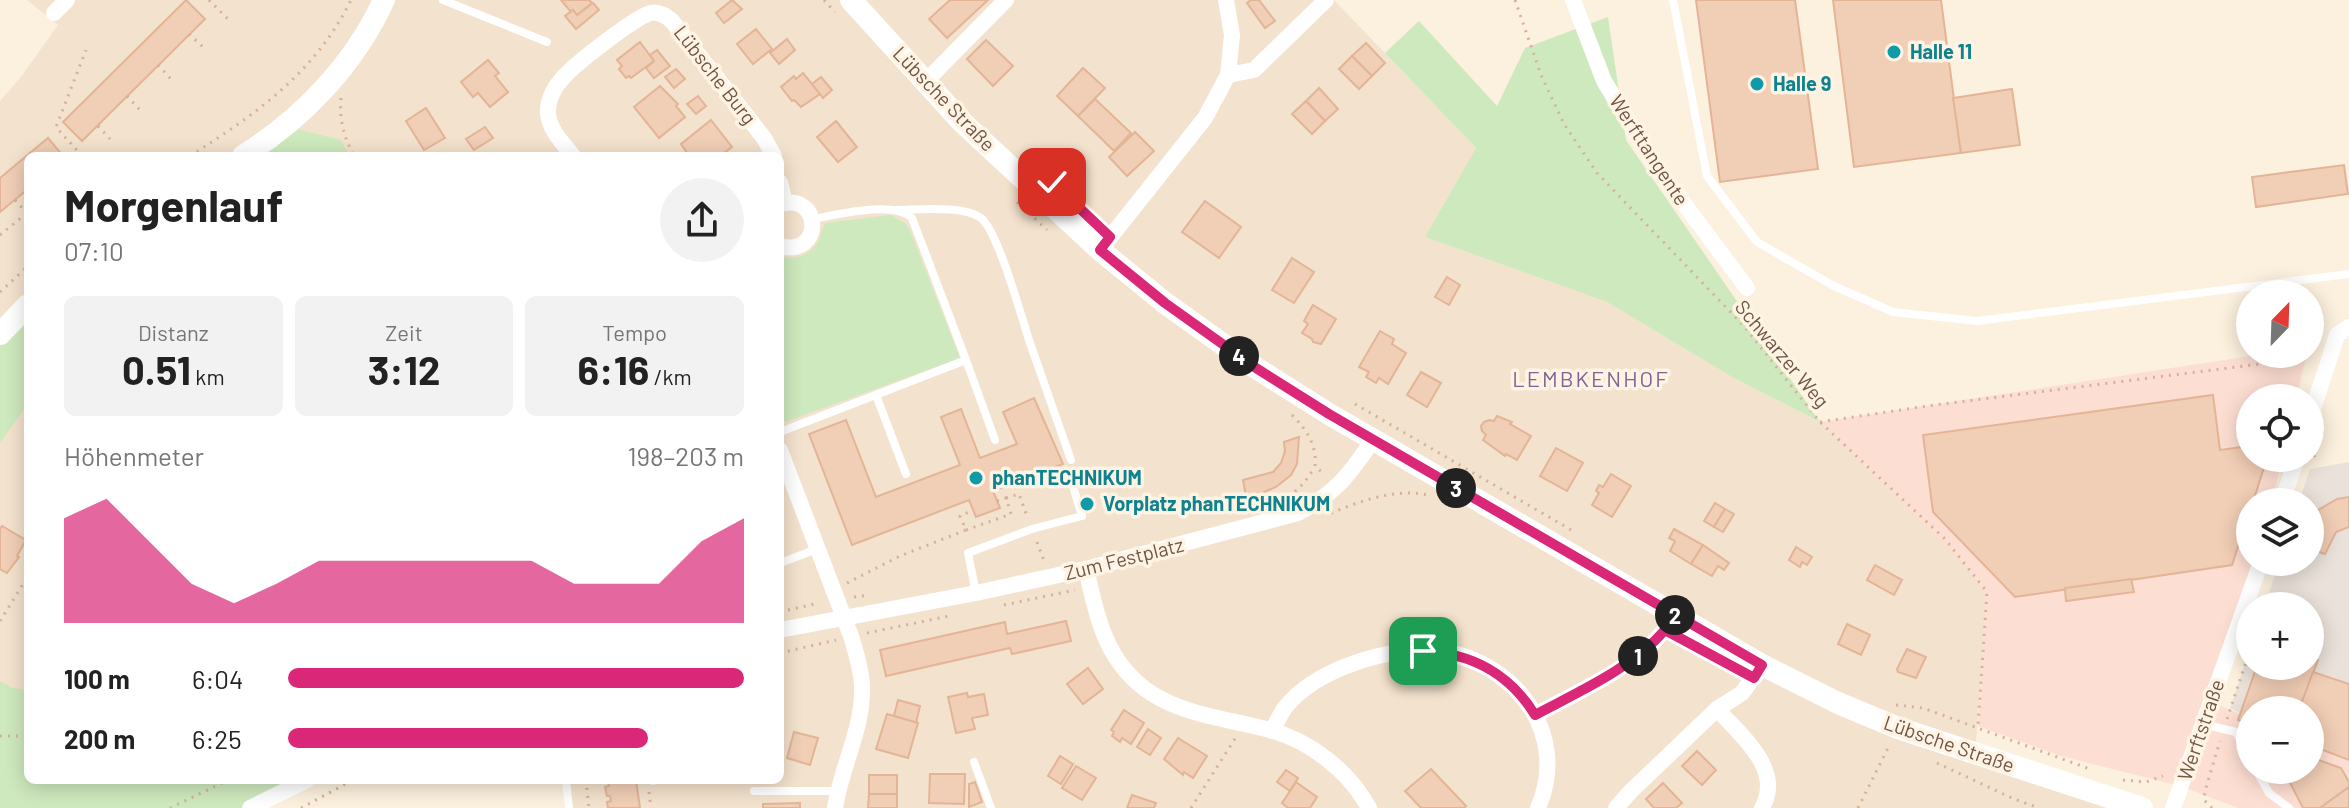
<!DOCTYPE html>
<html lang="de">
<meta charset="utf-8">
<style>
body{margin:0;font-family:Barlow,sans-serif;background:#f2f2f2;color:#222;height:100vh;display:flex;flex-direction:column;font-size:30px;white-space:nowrap}
*{box-sizing:border-box;margin:0}
p{font-size:26px;color:#767676}
.icon{flex:none;width:44px;height:44px;fill:none;stroke:currentColor;stroke-width:2;stroke-linecap:round;stroke-linejoin:round}
.map{position:relative;flex:1;overflow:hidden}
.side{position:absolute;left:24px;top:152px;width:760px;height:632px;display:flex;flex-direction:column;background:#fff;border-radius:12px;box-shadow:0 4px 20px #0003}
.side>*{flex:none}
.needle{width:52px;rotate:23deg}
.fabs{position:absolute;left:2236px;top:280px;display:grid;gap:16px}
.fabs a{display:grid;place-items:center;width:88px;height:88px;border-radius:50%;background:#fff;box-shadow:0 4px 20px #0003;font-size:40px}
.pin{position:absolute;display:grid;place-items:center;width:68px;height:68px;color:#fff;margin:-34px;border-radius:16px;box-shadow:0 4px 12px #0006}
.km{position:absolute;width:40px;height:40px;margin:-20px;border-radius:50%;background:#222;color:#fff;font-size:22px;line-height:40px;text-align:center}
.round{display:grid;place-items:center;flex:none;width:84px;height:84px;border-radius:42px;background:#f2f2f2}
.head{display:flex;align-items:center;justify-content:space-between;height:136px;padding:0 40px}
h1{font-size:44px;font-weight:700;line-height:60px}
.figures{display:grid;grid-template-columns:repeat(3,1fr);gap:12px;height:136px;padding:8px 40px}
.figures div{display:grid;align-content:center;border-radius:12px;background:#f2f2f2;text-align:center}
.figures b{font-size:40px;font-weight:700}
.figures small{font-size:22px;font-weight:400}
.figures p{font-size:22px}
.chart{height:224px;padding:16px 40px}
.chart p{display:flex;justify-content:space-between}
.chart svg{width:100%;height:144px;margin-top:8px;fill:#db2777;opacity:.7}
ul{padding:0 40px;list-style:none;font-size:26px}
li{display:grid;grid-template-columns:128px 96px 1fr;align-items:center;height:60px}
li i{height:20px;border-radius:10px;background:#db2777}
.map>svg:first-child{display:block}
</style>
<div class="map">
<svg width="2349" height="808" viewBox="0 0 2349 808">
<rect width="100%" height="100%" fill="#fcf0de"/>
<polygon fill="#f3e2cd" points="27,0 1334,0 1476,148 1425,237 1607,302 1732,377 1820,422 1945,539 1969,569 1987,597 1975,754 2142,808 569,808 566,780 780,780 780,156 28,156 28,780 0,808 0,101 21,77 58,25"/>
<polygon fill="#fdded2" points="2263,354 2307,354 2296,398 2250,398 2250,458 2282,458 2272,502 2250,502 2250,562 2257,562 2211,701 2250,719 2250,770 2310,770 2310,745 2349,759 2349,808 2238,808 2180,786 2061,756 1978,726 1986,597 1969,569 1820,422"/>
<polygon fill="#eae2da" points="2349,462 2349,759 2310,745 2310,710 2250,710 2250,718 2230,708 2250,650 2250,666 2310,666 2310,606 2265,606 2279,562 2310,562 2310,502 2299,502 2310,469"/>
<g fill="#cfe9be">
<polygon points="1608,17 1626,140 1820,422 1732,377 1607,302 1425,237 1476,148 1385,53 1419,21 1497,106 1525,48"/>
<polygon points="289,124 301,130 341,140 349,156 243,156"/>
<path d="M 891,215 L 906,224 L 911,233 L 960,358 L 785,422 L 780,410 L 780,257 C 795,260 809,256 818,242 C 822,235 820,230 826,223 Z"/>
<polygon points="28,305 28,403 0,443 0,334"/>
<polygon points="0,681 12,688 28,690 28,780 307,780 250,808 0,808"/>
</g>
<g fill="#f1ceb6" stroke="#e4b496" stroke-width="2">
<polygon points="186,0 205,19 82,141 63,122"/>
<polygon points="561,0 589,0 592,3 577,15 573,10 571,12"/>
<polygon points="732,0 742,9 724,23 716,13"/>
<polygon points="950,0 988,0 947,38 929,19"/>
<polygon points="1251,0 1259,0 1275,21 1265,28 1247,3"/>
<polygon points="1696,0 1795,0 1818,169 1720,182"/>
<polygon points="1833,0 1941,0 1961,153 1854,167"/>
<polygon points="593,3 599,10 576,29 565,16 573,10 577,15"/>
<polygon points="756,29 772,49 753,64 737,44"/>
<polygon points="787,39 795,50 779,64 770,53"/>
<polygon points="986,40 1013,66 993,86 967,59"/>
<polygon points="640,42 654,61 631,78 629,76 626,78 619,69 622,66 617,60"/>
<polygon points="1366,43 1385,63 1372,76 1352,56"/>
<polygon points="657,50 670,66 654,78 646,68 654,61 650,55"/>
<polygon points="1352,56 1372,76 1359,89 1339,69"/>
<polygon points="488,60 499,73 495,76 508,92 490,107 478,93 473,97 461,82"/>
<polygon points="1083,68 1105,88 1078,116 1057,96"/>
<polygon points="676,69 685,79 674,88 665,77"/>
<polygon points="803,73 820,94 801,107 794,100 792,101 781,87 794,76 796,79"/>
<polygon points="821,77 832,90 823,98 812,84"/>
<polygon points="660,86 678,104 676,106 685,117 659,138 634,107"/>
<polygon points="1319,88 1338,109 1325,121 1306,101"/>
<polygon points="2012,89 2020,145 1961,153 1953,98"/>
<polygon points="698,96 706,106 696,114 687,104"/>
<polygon points="1095,99 1131,133 1114,151 1078,116"/>
<polygon points="1306,101 1325,121 1312,134 1292,114"/>
<polygon points="426,108 445,138 424,150 406,121"/>
<polygon points="711,120 732,147 720,156 686,156 687,153 681,144"/>
<polygon points="836,121 857,147 838,162 817,137"/>
<polygon points="485,127 493,138 474,150 466,139"/>
<polygon points="1135,132 1154,151 1127,176 1109,157"/>
<polygon points="48,138 63,156 28,156 28,189 0,212 0,178"/>
<polygon points="2344,165 2348,194 2256,207 2252,177"/>
<polygon points="1205,201 1241,227 1219,258 1182,232"/>
<polygon points="1292,258 1314,272 1294,303 1272,290"/>
<polygon points="1447,277 1460,285 1449,305 1435,297"/>
<polygon points="1313,305 1336,319 1321,344 1313,342 1312,339 1302,333 1308,324 1304,321"/>
<polygon points="1380,331 1394,339 1392,344 1406,353 1388,384 1379,378 1376,383 1366,377 1369,372 1359,367"/>
<polygon points="1421,372 1441,383 1427,407 1407,395"/>
<polygon points="2213,395 2220,450 2250,446 2250,458 2267,458 2253,502 2250,502 2250,510 2232,565 2015,597 1933,512 1923,435"/>
<polygon points="1034,398 1063,464 993,491 1000,508 976,517 969,500 852,545 809,434 846,420 876,497 960,465 941,417 961,409 980,458 1017,444 1003,412"/>
<polygon points="1497,416 1512,422 1510,424 1531,436 1517,460 1506,454 1505,456 1483,440 1486,435 1482,431 1481,426 1484,422 1489,420 1494,421"/>
<polygon points="1299,437 1297,464 1291,475 1276,487 1264,492 1267,509 1249,513 1243,480 1273,472 1281,463 1285,451 1284,442"/>
<polygon points="1556,448 1583,463 1567,491 1540,476"/>
<polygon points="1611,474 1631,486 1612,517 1592,505 1599,493 1596,491 1599,485 1603,487"/>
<polygon points="2349,497 2349,527 2336,532 2325,554 2310,549 2310,519 2313,513 2337,499"/>
<polygon points="1715,503 1725,509 1714,527 1704,521"/>
<polygon points="1725,509 1734,514 1723,532 1714,527"/>
<polygon points="2,526 26,540 17,556 19,557 7,573 0,569 0,529"/>
<polygon points="1674,529 1703,545 1691,564 1670,551 1675,541 1669,538"/>
<polygon points="1703,545 1729,563 1724,570 1718,566 1712,576 1691,564"/>
<polygon points="1796,547 1812,557 1807,565 1802,562 1800,567 1789,560"/>
<polygon points="1875,565 1902,580 1894,595 1867,580"/>
<polygon points="2131,579 2134,592 2066,601 2065,588"/>
<polygon points="1066,621 1071,641 1012,654 1010,648 886,676 880,650 1005,622 1007,634"/>
<polygon points="1847,624 1870,635 1861,655 1838,644"/>
<polygon points="1907,649 1926,657 1916,678 1898,672 1897,669"/>
<polygon points="2310,657 2318,660 2299,710 2250,710 2250,724 2238,720 2257,666 2310,666"/>
<polygon points="1088,668 1103,689 1083,704 1067,684"/>
<polygon points="2313,672 2349,684 2349,760 2310,745 2310,710 2299,710"/>
<polygon points="967,693 968,697 984,694 988,715 972,718 975,729 956,733 948,697"/>
<polygon points="898,700 920,706 916,723 894,716"/>
<polygon points="1124,710 1144,723 1131,744 1122,738 1120,742 1112,736 1114,732 1111,730"/>
<polygon points="887,714 918,723 908,758 876,749"/>
<polygon points="1148,729 1161,738 1150,755 1137,747"/>
<polygon points="794,732 818,738 810,765 787,758"/>
<polygon points="1178,738 1207,756 1193,778 1184,772 1183,775 1164,759"/>
<polygon points="1697,751 1716,770 1702,785 1682,766"/>
<polygon points="1060,756 1073,764 1061,784 1048,776"/>
<polygon points="2310,757 2341,768 2349,782 2349,787 2320,808 2303,808 2286,775 2288,770 2310,770"/>
<polygon points="1076,766 1096,778 1082,800 1062,788"/>
<polygon points="1431,769 1466,806 1464,808 1421,808 1405,791"/>
<polygon points="1286,770 1298,778 1290,791 1277,782"/>
<polygon points="930,774 965,774 964,804 929,803"/>
<rect x="869" y="775" width="28" height="19"/>
<polygon points="605,780 636,780 640,808 608,808 607,802 611,801 610,796 607,796 605,787 609,786 608,781"/>
<polygon points="975,782 982,802 969,807 969,784"/>
<polygon points="1296,782 1317,797 1310,808 1288,808 1282,803"/>
<polygon points="1663,783 1682,803 1676,808 1654,808 1646,799"/>
<polygon points="2349,787 2349,808 2320,808"/>
<polygon points="869,794 897,794 897,808 868,808"/>
<polygon points="1132,795 1156,803 1154,808 1127,808"/>
<polygon points="800,803 800,808 763,808 763,804"/>
</g>
<g fill="none" stroke-linecap="round" stroke-linejoin="round">
<g stroke="#d5b19a" stroke-width="3" stroke-dasharray="2 6" stroke-linecap="butt">
<polyline points="209,0 230,21"/>
<polyline points="824,0 835,12"/>
<polyline points="1515,0 1541,75 1564,124 1597,173 1743,325 1820,422 1945,539 1987,592 1978,726"/>
<polyline points="189,34 203,47"/>
<polyline points="158,65 171,79"/>
<polyline points="127,96 140,110"/>
<path d="M 341,98 C 339,120 344,137 354,156"/>
<polyline points="98,126 110,139"/>
<polyline points="82,156 56,127 86,50"/>
<polyline points="94,156 99,152"/>
<path d="M 190,156 C 256,114 315,73 351,0"/>
<polyline points="15,200 26,212"/>
<polyline points="1017,202 1047,230"/>
<polyline points="0,235 28,212"/>
<polyline points="0,292 28,266"/>
<polyline points="2310,334 2321,329"/>
<polyline points="1355,404 1573,531"/>
<path d="M 1292,415 C 1307,430 1317,445 1315,467 L 1325,474"/>
<polyline points="1820,422 1934,405 2284,361 2289,354"/>
<polyline points="2314,457 2323,430"/>
<polyline points="1289,497 1304,483 1315,467"/>
<polyline points="1006,498 1019,494 1027,516"/>
<path d="M 1331,513 C 1361,501 1395,488 1428,495"/>
<polyline points="966,530 1011,514 1006,498 997,501"/>
<polyline points="1037,542 1044,561"/>
<polyline points="847,583 900,556 966,530 960,516 973,510"/>
<polyline points="854,597 870,595"/>
<polyline points="1004,605 1075,590"/>
<polyline points="788,610 819,603"/>
<polyline points="0,621 28,576"/>
<polyline points="867,633 949,616"/>
<polyline points="780,653 836,640"/>
<polyline points="1896,705 1923,708 2090,769"/>
<path d="M 1549,708 C 1590,686 1634,666 1665,630"/>
<polyline points="2227,719 2250,650"/>
<polyline points="0,736 28,736"/>
<polyline points="1937,763 2014,799 2039,808"/>
<polyline points="586,780 589,808"/>
<polyline points="2123,780 2146,782 2163,776"/>
<polyline points="649,792 651,808"/>
<polyline points="170,808 228,780"/>
<polyline points="301,808 353,780"/>
<polyline points="1191,808 1236,737"/>
<polyline points="1858,808 1889,746"/>
<polyline points="2212,808 2204,800 2205,791 2220,741"/>
</g>
<g stroke="#fff" stroke-width="8">
<polyline points="443,0 547,42"/>
<polyline points="1673,0 1707,176 1757,242 1832,285 1893,312 1977,321 2349,274"/>
<path d="M 896,210 C 919,210 963,205 981,218 C 998,231 1022,319 1030,343 C 1044,382 1057,421 1071,460"/>
<path d="M 812,219 C 837,215 892,200 912,218 L 966,360"/>
<polyline points="876,395 906,474"/>
<polyline points="780,432 966,360 995,440"/>
<polyline points="780,563 817,549"/>
<polyline points="976,593 968,553 1032,529 1082,516 1071,480"/>
<polyline points="2203,729 2211,726 2236,732 2250,758"/>
<polyline points="974,762 991,808"/>
<polyline points="2256,770 2269,793 2289,808"/>
<polyline points="566,780 569,808"/>
<polyline points="653,780 653,781"/>
<polyline points="754,791 838,791"/>
</g>
<g stroke="#fff" stroke-width="16">
<polyline points="1226,0 1232,35 1228,75"/>
<polyline points="1573,0 1604,81 1655,165 1747,288"/>
<polyline points="54,13 67,0"/>
<polyline points="925,82 1006,0"/>
<path d="M 573,156 C 563,143 550,131 548,114 C 547,102 553,89 561,80 C 573,65 633,19 650,13 C 659,11 666,16 672,21 L 764,138 L 774,156"/>
<polyline points="780,182 785,203"/>
<path d="M 780,204 C 823,192 823,258 780,246"/>
<polyline points="1100,250 1205,118 1228,75 1254,70 1326,0"/>
<polyline points="2310,418 2337,335 2349,327"/>
<path d="M 780,450 L 851,636 C 856,652 861,669 862,685 C 864,727 841,767 835,808"/>
<polyline points="2282,502 2297,458"/>
<path d="M 1086,569 C 1093,598 1099,631 1115,656 C 1151,714 1211,714 1270,730 C 1310,741 1349,771 1369,808"/>
<path d="M 780,630 L 976,593 L 1086,569 L 1298,513 C 1336,493 1349,475 1373,440"/>
<path d="M 1717,709 C 1741,736 1784,769 1762,808"/>
<path d="M 1272,731 C 1276,724 1280,715 1284,709 C 1314,669 1392,645 1441,651 C 1516,661 1570,735 1538,808"/>
<polyline points="250,808 307,780"/>
<polyline points="1616,808 1630,792 1717,709 1742,693 1762,665"/>
<polyline points="2173,808 2261,562"/>
</g>
<g stroke="#fff" stroke-width="22">
<polyline points="851,0 963,123 1100,250 1165,303 1256,368 1329,414 1762,665 1838,703 1898,728 2142,808"/>
<path d="M 243,156 C 303,118 354,65 384,0"/>
<polyline points="0,334 28,305"/>
</g>
</g>
<g fill="none" stroke-linecap="round" stroke-linejoin="round">
<defs>
<path id="route" d="M 1052,182 L 1110,237 L 1100,250 L 1165,303 L 1256,368 L 1329,414 L 1762,665 L 1754,678 L 1665,630 C 1631,669 1580,691 1535,715 C 1510,674 1471,653 1423,651"/>
</defs>
<use href="#route" stroke="#fff" stroke-width="16"/>
<use href="#route" stroke="#db2777" stroke-width="10"/>
</g>
<g fill="#0f9aa8" stroke="#fff4e4" stroke-width="3">
<circle cx="1894" cy="52" r="8"/>
<circle cx="1757" cy="84" r="8"/>
<circle cx="976" cy="478" r="8"/>
<circle cx="1087" cy="504" r="8"/>
</g>
<g text-anchor="middle" stroke-width="7" stroke-linejoin="round" paint-order="stroke">
<g font-size="20" font-weight="bold" fill="#0d838f" stroke="#fff4e4" text-anchor="start">
<text x="1910" y="59">Halle 11</text>
<text x="1773" y="91">Halle 9</text>
<text x="992" y="485">phanTECHNIKUM</text>
<text x="1103" y="511">Vorplatz phanTECHNIKUM</text>
</g>
<g font-size="20" fill="#715647" stroke="#fff4e4">
<text transform="translate(715 75) rotate(52)" y="7">Lübsche Burg</text>
<text transform="translate(944 99) rotate(46)" y="7">Lübsche Straße</text>
<text transform="translate(1649 150) rotate(57)" y="7">Werfttangente</text>
<text transform="translate(1782 354) rotate(50)" y="7">Schwarzer Weg</text>
<text transform="translate(1124 559) rotate(-14)" y="7">Zum Festplatz</text>
<text transform="translate(2201 730) rotate(-71)" y="7">Werftstraße</text>
<text transform="translate(1949 744) rotate(19)" y="7">Lübsche Straße</text>
</g>
<g font-size="22" letter-spacing="2" fill="#846295" stroke="#fff4e4">
<text x="1591" y="387">LEMBKENHOF</text>
</g>
</g>
</svg>
<div class="fabs">
<a><svg class="needle" viewBox="-14 -14 28 28"><path d="M0-13l5 13h-10z" fill="#e53935"/><path d="M0 13l5-13h-10z" fill="#767676"/></svg></a>
<a><svg class="icon" aria-label="locate" viewBox="0 0 24 24"><circle cx="12" cy="12" r="6"/><path d="M12 2v4M12 18v4M2 12h4M18 12h4"/></svg></a>
<a><svg class="icon" aria-label="layers" viewBox="0 0 24 24"><path d="M12 4l9 5-9 5-9-5zM3 14l9 5 9-5"/></svg></a>
<a>+</a>
<a>−</a>
</div>
<div class="pin" style="left:1423px;top:651px;background:#1e9e55"><svg class="icon" aria-label="arrive" viewBox="0 0 24 24"><path d="M6 21V4h12l-3 4 3 4H6"/></svg></div>
<div class="pin" style="left:1052px;top:182px;background:#d93025"><svg class="icon" aria-label="check" viewBox="0 0 24 24"><path d="M5 12l5 5 9-10"/></svg></div>
<b class="km" style="left:1638px;top:656px">1</b>
<b class="km" style="left:1675px;top:615px">2</b>
<b class="km" style="left:1456px;top:488px">3</b>
<b class="km" style="left:1239px;top:356px">4</b>
<section class="side">
<div class="head"><div><h1>Morgenlauf</h1><p>07:10</p></div><a class="round"><svg class="icon" aria-label="share" viewBox="0 0 24 24"><path d="M12 15V3M7 8l5-5 5 5M5 13v7h14v-7"/></svg></a></div>
<div class="figures">
<div><p>Distanz</p><b>0.51<small> km</small></b></div>
<div><p>Zeit</p><b>3:12</b></div>
<div><p>Tempo</p><b>6:16<small> /km</small></b></div>
</div>
<div class="chart"><p><span>Höhenmeter</span>198–203 m</p>
<svg viewBox="0 0 160 44" preserveAspectRatio="none"><path d="M0 44V12L10 6L20 19L30 32L40 38L50 32L60 25L70 25L80 25L90 25L100 25L110 25L120 32L130 32L140 32L150 19L160 12V44z"/></svg>
</div>
<ul>
<li><b>100 m</b>6:04<i style="width:100%"></i></li>
<li><b>200 m</b>6:25<i style="width:79%"></i></li>
</ul>
</section>
</div>
